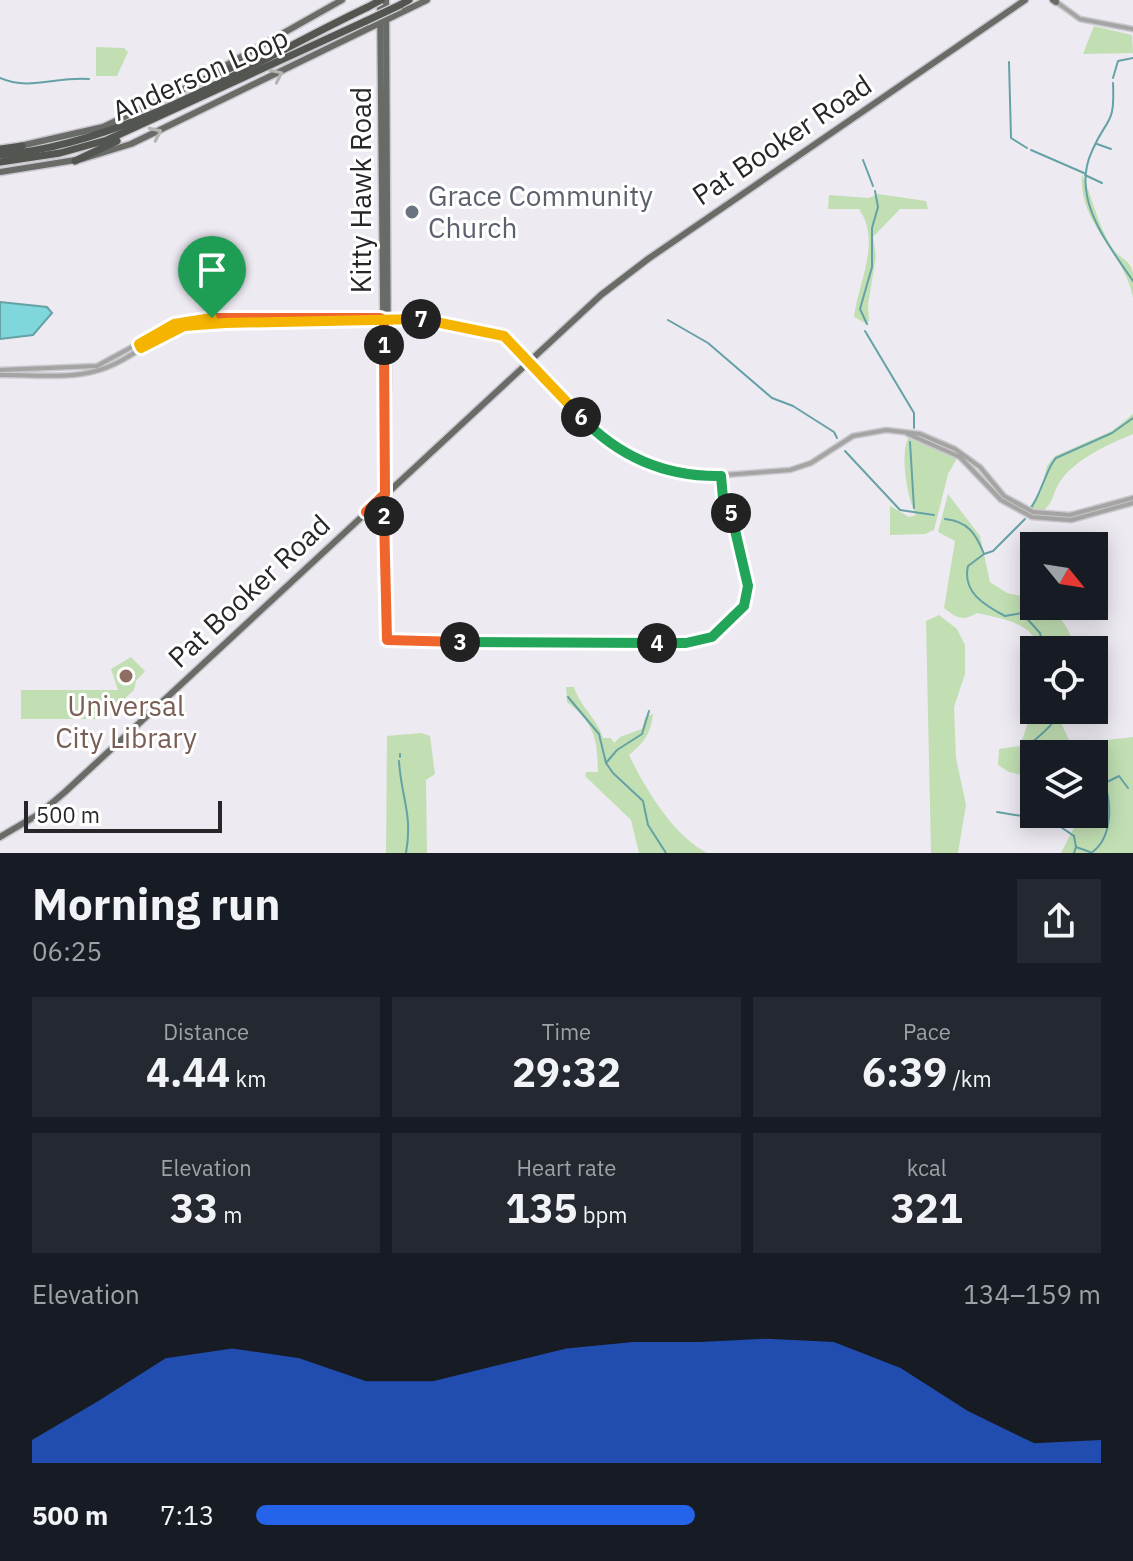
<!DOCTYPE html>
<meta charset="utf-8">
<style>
body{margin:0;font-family:"IBM Plex Sans",sans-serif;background:#242831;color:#f1f3f6;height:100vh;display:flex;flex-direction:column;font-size:30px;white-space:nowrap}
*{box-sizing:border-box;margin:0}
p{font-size:26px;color:#9ea1a6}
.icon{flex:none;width:44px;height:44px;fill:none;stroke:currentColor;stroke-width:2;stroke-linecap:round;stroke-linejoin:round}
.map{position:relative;height:853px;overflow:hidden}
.sheet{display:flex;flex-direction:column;background:#171b24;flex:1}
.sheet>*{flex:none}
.needle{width:52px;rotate:120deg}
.fabs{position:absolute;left:1020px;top:532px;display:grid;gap:16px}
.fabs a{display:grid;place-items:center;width:88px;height:88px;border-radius:0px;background:#171b24;box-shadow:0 4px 20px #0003;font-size:40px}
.scale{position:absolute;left:24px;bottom:20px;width:198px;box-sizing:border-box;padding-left:8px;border:4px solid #282629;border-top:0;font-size:22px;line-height:28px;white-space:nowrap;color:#282629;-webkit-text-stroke:6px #fff;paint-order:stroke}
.pin{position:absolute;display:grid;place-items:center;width:68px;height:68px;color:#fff;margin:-82px -34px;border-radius:50% 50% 50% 0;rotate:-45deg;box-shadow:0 0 8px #0007}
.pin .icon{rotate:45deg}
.km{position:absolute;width:40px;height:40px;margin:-20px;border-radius:50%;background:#222;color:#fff;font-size:22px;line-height:40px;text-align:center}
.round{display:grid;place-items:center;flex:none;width:84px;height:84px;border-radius:0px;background:#242831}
.overview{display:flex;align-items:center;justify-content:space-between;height:136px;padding:0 32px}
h1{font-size:44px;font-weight:800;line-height:60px}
.metrics{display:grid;grid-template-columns:repeat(3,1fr);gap:12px;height:136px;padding:8px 32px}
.metrics div{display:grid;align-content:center;border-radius:0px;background:#242831;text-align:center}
.metrics b{font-size:40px;font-weight:800}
.metrics small{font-size:22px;font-weight:400}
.metrics p{font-size:22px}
.chart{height:224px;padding:16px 32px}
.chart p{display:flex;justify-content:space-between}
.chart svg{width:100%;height:144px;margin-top:8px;fill:#2563eb;opacity:.7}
ul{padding:0 32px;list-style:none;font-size:26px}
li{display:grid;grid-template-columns:128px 96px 1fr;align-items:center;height:60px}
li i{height:20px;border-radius:10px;background:#2563eb}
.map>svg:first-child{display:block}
</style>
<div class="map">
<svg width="1133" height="853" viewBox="0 0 1133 853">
<rect width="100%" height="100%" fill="#eeeaf2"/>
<g fill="#c1dfb3">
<polygon points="1094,26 1132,35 1133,53 1083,54"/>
<polygon points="96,47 124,48 128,52 117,76 96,76"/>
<path d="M 1082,174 C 1092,196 1098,227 1113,249 C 1120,259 1130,259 1133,273 C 1133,280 1133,290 1133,298 C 1125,252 1078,225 1082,174 Z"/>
<path d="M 878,194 L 926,201 L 928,209 L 900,209 L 873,237 L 876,256 L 868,305 L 869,321 L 865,323 L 854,317 C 858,282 882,242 859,209 L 828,209 L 829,195 L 869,198 Z"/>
<path d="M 1133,414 L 1133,434 C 1109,444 1077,458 1061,480 C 1052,492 1055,503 1041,512 L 1029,507 L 1041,492 L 1047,466 L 1055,456 L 1112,431 Z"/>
<path d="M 908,438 L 957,458 L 948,474 L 934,530 L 925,534 L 890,535 L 890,506 L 909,517 L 916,515 C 907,497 900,457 908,438 Z"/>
<path d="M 948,494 L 980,536 L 990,582 L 1007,593 L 1033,599 L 1034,606 C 1055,606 1074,630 1073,650 L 1039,650 C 1035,622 998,618 977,613 C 962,622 957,618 944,608 L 955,541 L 938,532 Z"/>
<polygon points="939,615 957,629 965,645 965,674 954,707 956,758 966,805 958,853 931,853 926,621"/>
<polygon points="131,657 145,671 136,681 134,690 103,719 21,719 21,690 118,690 111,669"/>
<path d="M 566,687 L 574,687 C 580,707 597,718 603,738 L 611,738 L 614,743 L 620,737 L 642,729 L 645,717 L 653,714 C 651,733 644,743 629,755 C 646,790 673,835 707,853 L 639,853 L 631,820 L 585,776 L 586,772 L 598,772 C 597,738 595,724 567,702 Z"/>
<polygon points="1034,705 1034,710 1067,710 1062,725 1071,744 1133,737 1133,853 1061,853 1081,814 1094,814 1094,754 1034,754 1034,778 1009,772 998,765 999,749 1020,746"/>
<polygon points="421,733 430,736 435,774 426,780 427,853 386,853 387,736"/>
</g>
<polygon fill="#7fd7db" stroke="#65a2a6" stroke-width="2" points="0,302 47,307 52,313 33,335 0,339"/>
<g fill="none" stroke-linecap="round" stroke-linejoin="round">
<g stroke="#65a2a6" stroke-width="2">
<polyline points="1009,62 1011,138 1027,148"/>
<path d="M 0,78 C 29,91 58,76 89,79"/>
<polyline points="1113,78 1118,61 1133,58"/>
<path d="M 1113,83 C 1115,127 1107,116 1092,151 C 1070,198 1108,244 1133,281"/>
<polyline points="1097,144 1111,149"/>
<polyline points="1031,150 1084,173"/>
<polyline points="863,160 873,186"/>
<polyline points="1085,175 1102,183"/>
<polyline points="668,320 708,343 772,398 793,406 834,432 837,438"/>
<polyline points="867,324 860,309 872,267 872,228 878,207 875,191"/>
<polyline points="865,331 914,413 914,428"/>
<polyline points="910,442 914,508"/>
<polyline points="845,451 900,510 934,515"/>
<path d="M 1031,508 C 1041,494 1047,467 1056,458 L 1112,433 L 1133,418"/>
<path d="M 945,519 C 968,521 976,534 984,554 L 968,566 C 962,592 984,605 1005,616 L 1022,613 L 1040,633 L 1045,650"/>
<polyline points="984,554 993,551 1025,519"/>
<polyline points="568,697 599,734 606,763 613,773 643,801 648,825 666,853"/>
<path d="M 1027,747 C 1040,735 1053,726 1061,710"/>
<polyline points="400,757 400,754"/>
<polyline points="1027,759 1034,768"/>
<path d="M 399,761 C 401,797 413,814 406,853"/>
<polyline points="606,763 617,750 642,734 649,711"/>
<polyline points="1103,784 1119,776 1128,788"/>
<polyline points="997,812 1052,821 1074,836 1076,847"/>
<polyline points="1074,853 1076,847 1090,852"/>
<path d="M 1091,853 C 1112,839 1112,806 1105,785 L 1094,780"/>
</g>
<defs>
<g id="minor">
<polyline points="1055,1 1080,19 1133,29"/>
<polyline points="0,370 97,366 165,329 193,320 384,320"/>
<path d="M 0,375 C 32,374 68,380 99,370 C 133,360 158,331 193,324 L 421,319 L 452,328 L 490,331 L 511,342 L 601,437 L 635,458 L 672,471 L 710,476 L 790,470 L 811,463 L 853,436 L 886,430 L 920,434 L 955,449 L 980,467 L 1004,496 L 1033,512 L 1070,515 L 1133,498"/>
<polyline points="908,434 960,457 1001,500 1032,517 1071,520 1133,503"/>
<polyline points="388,493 387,640 686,643 721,631 739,614 747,597 734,519 723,498 721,476"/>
<polyline points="384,518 385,495"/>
</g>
<g id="major">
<polyline points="380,0 385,494"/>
<polyline points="386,0 388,391"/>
<polyline points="1053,0 1056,2"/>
<polyline points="209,75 342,0"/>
<polyline points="20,146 103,127 192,85"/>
<polyline points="0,172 82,159 131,144 427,0"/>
<polyline points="0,837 39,814 65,792 601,295 648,259 1025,0"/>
</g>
<g id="highway">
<polyline points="400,5 409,0"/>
<polyline points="190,86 244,62"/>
<polyline points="0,149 22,146"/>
<path d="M 0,155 C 129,144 252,62 368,7"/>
<polyline points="75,161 117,141"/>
<polyline points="0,162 60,153 107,140 366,21"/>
</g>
</defs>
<use href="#minor" stroke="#cac7ce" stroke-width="7"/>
<use href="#major" stroke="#cac7ce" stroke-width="9"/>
<use href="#highway" stroke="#cac7ce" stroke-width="10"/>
<use href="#minor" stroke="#a4a5a2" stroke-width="4"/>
<use href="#major" stroke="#686b66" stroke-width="6"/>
<use href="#highway" stroke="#535650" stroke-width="7"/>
<defs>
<g id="highway-bridge">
<polyline points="368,7 381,0"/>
<polyline points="366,21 400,5"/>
</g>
</defs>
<use href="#highway-bridge" stroke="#cac7ce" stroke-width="10" stroke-linecap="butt"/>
<use href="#highway-bridge" stroke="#535650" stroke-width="7"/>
</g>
<defs><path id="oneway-chevron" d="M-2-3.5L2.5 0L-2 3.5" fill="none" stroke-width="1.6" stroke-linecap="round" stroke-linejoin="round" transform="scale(2)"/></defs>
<g stroke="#b4b5b2">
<use href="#oneway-chevron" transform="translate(277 75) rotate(-26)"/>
<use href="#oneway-chevron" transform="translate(156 133) rotate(-25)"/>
</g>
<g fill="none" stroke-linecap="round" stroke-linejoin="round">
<defs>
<polyline id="split-1" points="212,318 380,318 384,320 384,345"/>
<polyline id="split-2" points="384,345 385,494 366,512 377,511 384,516"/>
<polyline id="split-3" points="384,516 387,640 460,642"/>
<polyline id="split-4" points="460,642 657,643"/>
<polyline id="split-5" points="657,643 686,643 712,637 744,606 748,586 731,513"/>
<path id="split-6" d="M 581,417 C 619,457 666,477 721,476 L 723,498 L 731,513"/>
<polyline id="split-7" points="421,319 504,336 581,417"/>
<polyline id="split-8" points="225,323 421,319"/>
<polyline id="split-9" points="212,318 174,324 139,344 141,348 184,326 225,323"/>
</defs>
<use href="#split-1" stroke="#fff" stroke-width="16"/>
<use href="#split-2" stroke="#fff" stroke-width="16"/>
<use href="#split-3" stroke="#fff" stroke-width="16"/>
<use href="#split-4" stroke="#fff" stroke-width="16"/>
<use href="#split-5" stroke="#fff" stroke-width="16"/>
<use href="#split-6" stroke="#fff" stroke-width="16"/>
<use href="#split-7" stroke="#fff" stroke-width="16"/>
<use href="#split-8" stroke="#fff" stroke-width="16"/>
<use href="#split-9" stroke="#fff" stroke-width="16"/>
<use href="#split-1" stroke="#f0652b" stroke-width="10"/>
<use href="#split-2" stroke="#f0652b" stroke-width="10"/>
<use href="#split-3" stroke="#f0652b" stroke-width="10"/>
<use href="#split-4" stroke="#22a559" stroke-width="10"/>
<use href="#split-5" stroke="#22a559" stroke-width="10"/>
<use href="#split-6" stroke="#22a559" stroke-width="10"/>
<use href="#split-7" stroke="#f5b400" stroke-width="10"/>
<use href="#split-8" stroke="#f5b400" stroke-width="10"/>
<use href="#split-9" stroke="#f5b400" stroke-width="10"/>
</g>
<circle fill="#6b7280" stroke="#fff" stroke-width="3" cx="412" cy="212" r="8"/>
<circle fill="#8d6e63" stroke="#fff" stroke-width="3" cx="126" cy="676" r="8"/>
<g text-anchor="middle" stroke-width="6" stroke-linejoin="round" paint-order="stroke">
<g font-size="28" fill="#282629" stroke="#fff">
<text transform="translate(200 74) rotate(-24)" y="10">Anderson Loop</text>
<text transform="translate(782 140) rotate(-34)" y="10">Pat Booker Road</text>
<text transform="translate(361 190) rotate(-90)" y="10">Kitty Hawk Road</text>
<text transform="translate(249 591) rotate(-43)" y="10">Pat Booker Road</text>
</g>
<g font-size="28" fill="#5b616d" stroke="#fff" text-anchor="start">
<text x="428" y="206">Grace Community<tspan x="428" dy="32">Church</tspan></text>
</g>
<g font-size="28" fill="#785e54" stroke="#fff">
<text x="126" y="716">Universal<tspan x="126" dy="32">City Library</tspan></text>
</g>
</g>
</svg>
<div class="fabs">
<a><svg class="needle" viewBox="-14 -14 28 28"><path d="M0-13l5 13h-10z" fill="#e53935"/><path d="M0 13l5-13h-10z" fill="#9ea1a6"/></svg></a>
<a><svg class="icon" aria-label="locate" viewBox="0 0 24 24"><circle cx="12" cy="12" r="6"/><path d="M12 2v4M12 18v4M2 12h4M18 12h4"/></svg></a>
<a><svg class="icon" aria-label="layers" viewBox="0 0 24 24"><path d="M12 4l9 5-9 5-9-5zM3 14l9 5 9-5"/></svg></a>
</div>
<div class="scale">500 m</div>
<div class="pin" style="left:212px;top:318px;background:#1e9e55"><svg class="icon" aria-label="arrive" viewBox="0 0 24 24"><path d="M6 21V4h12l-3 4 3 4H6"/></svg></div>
<b class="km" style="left:384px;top:345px">1</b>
<b class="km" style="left:384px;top:516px">2</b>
<b class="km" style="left:460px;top:642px">3</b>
<b class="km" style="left:657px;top:643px">4</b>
<b class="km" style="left:731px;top:513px">5</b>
<b class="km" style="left:581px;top:417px">6</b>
<b class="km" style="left:421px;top:319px">7</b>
</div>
<section class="sheet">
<div class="overview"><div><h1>Morning run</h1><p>06:25</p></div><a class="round"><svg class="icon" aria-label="share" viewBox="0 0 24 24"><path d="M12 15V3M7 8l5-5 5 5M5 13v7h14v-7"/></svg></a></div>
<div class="metrics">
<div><p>Distance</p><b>4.44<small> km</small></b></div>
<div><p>Time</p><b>29:32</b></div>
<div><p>Pace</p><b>6:39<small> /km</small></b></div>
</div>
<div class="metrics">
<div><p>Elevation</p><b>33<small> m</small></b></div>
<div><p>Heart rate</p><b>135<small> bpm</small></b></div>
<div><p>kcal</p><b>321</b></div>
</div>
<div class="chart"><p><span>Elevation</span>134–159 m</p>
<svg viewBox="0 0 160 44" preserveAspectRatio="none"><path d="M0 44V37L10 25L20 12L30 9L40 12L50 19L60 19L70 14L80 9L90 7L100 7L110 6L120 7L130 15L140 28L150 38L160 37V44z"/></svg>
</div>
<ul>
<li><b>500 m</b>7:13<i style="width:52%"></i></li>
</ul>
</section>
